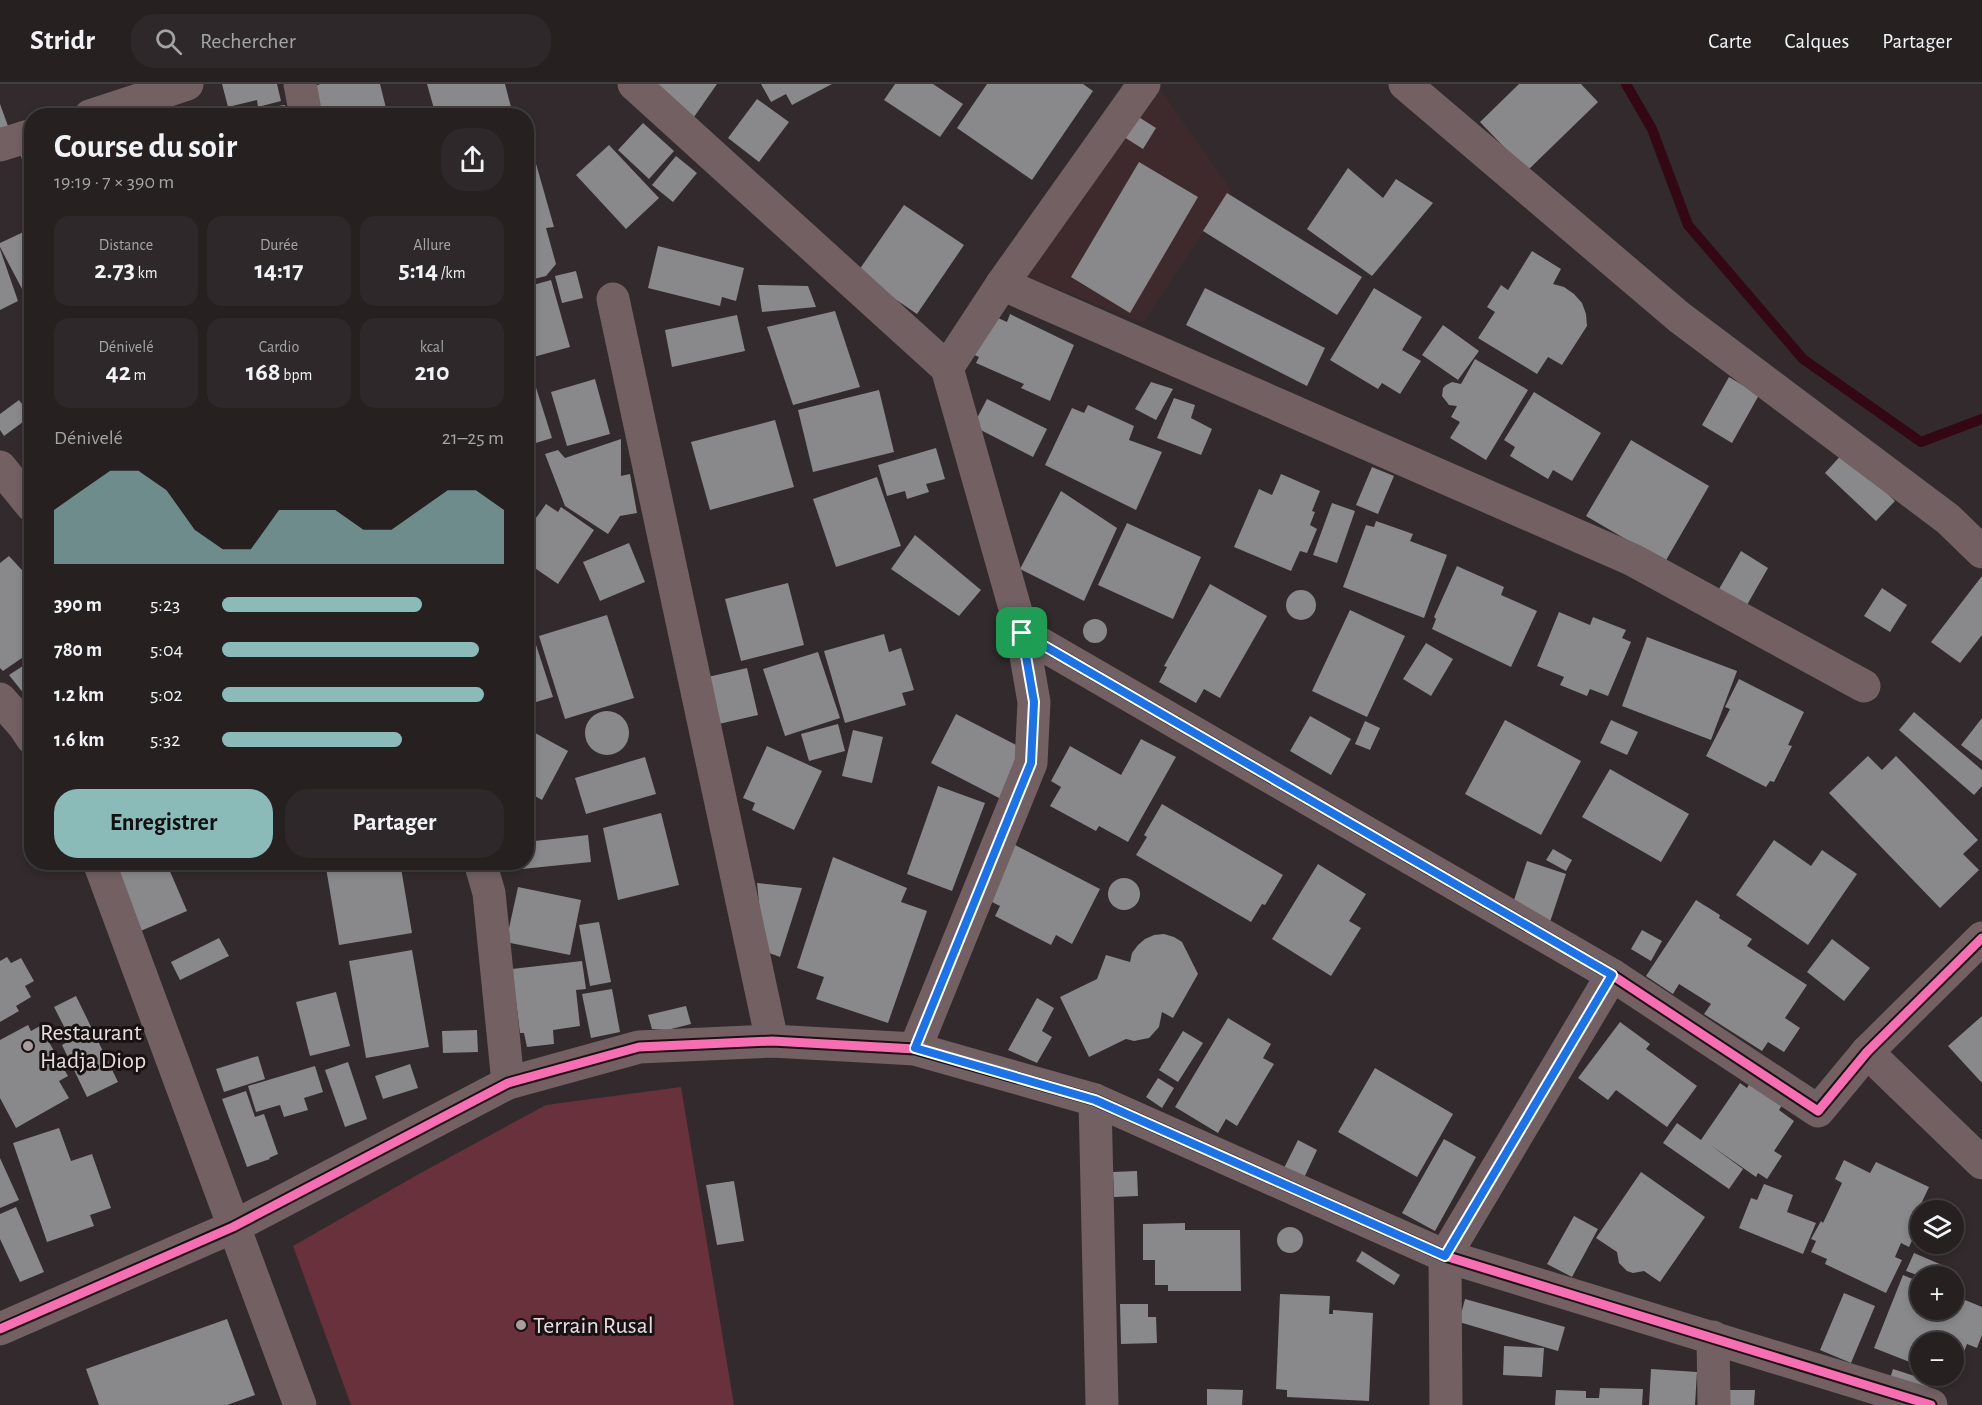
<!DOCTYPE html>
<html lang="fr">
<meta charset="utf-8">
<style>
body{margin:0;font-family:"Alegreya Sans",sans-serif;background:#2e282a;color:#f1f3f6;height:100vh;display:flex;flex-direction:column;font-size:22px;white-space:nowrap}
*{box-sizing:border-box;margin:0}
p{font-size:20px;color:#a4a3a5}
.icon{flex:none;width:33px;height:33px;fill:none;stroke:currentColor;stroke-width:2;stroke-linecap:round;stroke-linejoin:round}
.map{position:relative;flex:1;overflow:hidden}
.panel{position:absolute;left:24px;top:24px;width:510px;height:762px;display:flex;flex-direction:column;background:#262021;border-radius:24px;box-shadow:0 3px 9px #0003,0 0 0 2px #423e3f}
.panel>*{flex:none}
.controls{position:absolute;left:1910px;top:1116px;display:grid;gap:12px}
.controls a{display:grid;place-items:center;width:54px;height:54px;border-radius:50%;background:#262021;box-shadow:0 3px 9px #0003,0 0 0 2px #423e3f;font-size:30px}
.pin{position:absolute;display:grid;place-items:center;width:51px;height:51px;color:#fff;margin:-26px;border-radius:12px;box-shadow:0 3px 9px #0006}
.round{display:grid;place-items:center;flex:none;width:63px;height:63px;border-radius:24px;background:#2e282a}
.headline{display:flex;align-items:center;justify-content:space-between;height:102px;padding:0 30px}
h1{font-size:33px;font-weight:700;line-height:45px}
.metrics{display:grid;grid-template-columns:repeat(3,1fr);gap:9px;height:102px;padding:6px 30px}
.metrics div{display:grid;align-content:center;border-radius:15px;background:#2e282a;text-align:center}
.metrics b{font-size:26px;font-weight:700}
.metrics small{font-size:16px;font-weight:400}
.metrics p{font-size:16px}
.chart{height:168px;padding:12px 30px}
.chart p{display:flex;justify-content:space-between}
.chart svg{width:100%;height:108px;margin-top:6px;fill:#8bbbb9;opacity:.7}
.action{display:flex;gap:12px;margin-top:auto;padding:12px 30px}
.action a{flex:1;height:69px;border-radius:24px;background:#8bbbb9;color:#111;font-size:24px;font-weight:700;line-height:69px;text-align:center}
.action a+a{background:#2e282a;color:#f1f3f6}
ul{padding:0 30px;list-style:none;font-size:20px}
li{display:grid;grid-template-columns:96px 72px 1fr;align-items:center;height:45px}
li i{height:15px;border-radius:8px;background:#8bbbb9}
header{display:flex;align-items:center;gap:36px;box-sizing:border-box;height:84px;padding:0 30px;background:#262021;border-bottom:2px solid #423e3f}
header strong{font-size:28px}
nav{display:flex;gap:33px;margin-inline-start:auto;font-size:21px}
.search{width:420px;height:54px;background:#2e282a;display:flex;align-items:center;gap:15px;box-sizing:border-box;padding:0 21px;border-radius:24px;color:#a4a3a5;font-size:22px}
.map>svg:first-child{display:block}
</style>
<header>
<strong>Stridr</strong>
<div class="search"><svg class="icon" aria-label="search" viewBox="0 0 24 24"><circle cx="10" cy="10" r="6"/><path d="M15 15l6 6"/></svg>Rechercher</div>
<nav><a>Carte</a><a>Calques</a><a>Partager</a></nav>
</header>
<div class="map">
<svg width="1982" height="1321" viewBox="0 0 1982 1321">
<rect width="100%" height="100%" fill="#322a2c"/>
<polygon fill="#3e2a2d" points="1157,1 1231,106 1143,239 1024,191"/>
<polygon fill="#68313c" points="681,1003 734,1321 351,1321 293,1162 417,1091 546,1021"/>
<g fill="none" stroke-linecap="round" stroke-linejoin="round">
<polyline stroke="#330713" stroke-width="10" points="1626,0 1652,45 1688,141 1803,275 1921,358 1982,335"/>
</g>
<g fill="#89888b">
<polygon points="222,0 277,0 281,17 258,23 257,16 228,23"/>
<polygon points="320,0 380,0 388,32 310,32 309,5"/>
<polygon points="427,0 505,0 511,23 479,32 436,32"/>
<polygon points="648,0 717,0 694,33"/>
<polygon points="761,0 832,0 792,21 786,10 771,18"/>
<polygon points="895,0 933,0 963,20 940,53 884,16"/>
<polygon points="987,0 1083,0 1093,7 1032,96 957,44"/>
<polygon points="1519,0 1581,0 1598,18 1527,87 1480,38"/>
<polygon points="757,15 789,38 759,78 728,54"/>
<polygon points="0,20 8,42 0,44"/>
<polygon points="285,21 286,32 224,32 224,30"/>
<polygon points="1137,32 1156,44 1143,65 1124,53"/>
<polygon points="531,34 536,57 526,60 526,35"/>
<polygon points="643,39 674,67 649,95 618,66"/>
<polygon points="32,60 32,108 30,109 19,63"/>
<polygon points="609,61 659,114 626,145 576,91"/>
<polygon points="676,72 697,89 673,118 652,101"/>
<polygon points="535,76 554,143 546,144 556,180 546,192 526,197 526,78"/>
<polygon points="1139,78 1198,113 1130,229 1071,193"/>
<polygon points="1348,84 1383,114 1396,95 1433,119 1372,192 1307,145"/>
<polygon points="1227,109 1362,193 1337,231 1203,147"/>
<polygon points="904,121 964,161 917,230 857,189"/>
<polygon points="32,144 32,224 0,163 0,159"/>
<polygon points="658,162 744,184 736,217 722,213 720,222 648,204"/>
<polygon points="0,165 18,217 0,226"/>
<polygon points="1532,167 1561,185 1553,200 1564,203 1574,210 1582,219 1586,230 1587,242 1562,281 1548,273 1537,290 1478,254 1495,228 1487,223 1501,201 1508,206"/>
<polygon points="576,187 583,214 562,219 555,192"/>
<polygon points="551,196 570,263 526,275 526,203"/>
<polygon points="758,201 808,202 816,223 762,228"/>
<polygon points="1205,204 1325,264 1307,302 1186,241"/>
<polygon points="1374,204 1422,233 1402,266 1421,277 1400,310 1382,299 1378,305 1330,276"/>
<polygon points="835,227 860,303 793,321 767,243"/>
<polygon points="1010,230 1074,261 1050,317 1021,304 1024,300 976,279 979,273 972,270 998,234 1007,238"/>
<polygon points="737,231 745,267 672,283 665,246"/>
<polygon points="1443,241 1479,267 1458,296 1422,271"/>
<polygon points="1475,275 1528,306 1486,376 1450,354 1460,338 1451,333 1457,322 1449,321 1442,312 1443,304 1446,301 1452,298 1461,300"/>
<polygon points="1729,293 1759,311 1732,359 1702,341"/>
<polygon points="533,294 552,354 526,362 526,296"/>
<polygon points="595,295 610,350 567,362 551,308"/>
<polygon points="1151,298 1173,305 1156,336 1135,325"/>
<polygon points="879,306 894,368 813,388 798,326"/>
<polygon points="1534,308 1601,349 1572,397 1553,386 1548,395 1510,372 1515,363 1504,356"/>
<polygon points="1174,314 1195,321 1191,334 1212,345 1201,371 1157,354"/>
<polygon points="987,315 1047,345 1033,373 973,342"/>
<polygon points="19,316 31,332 4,352 0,346 0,330"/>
<polygon points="1088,321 1134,342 1129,356 1162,368 1136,426 1045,381 1072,324 1084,329"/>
<polygon points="775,336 794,403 710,426 691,358"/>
<polygon points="621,355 621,392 630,390 637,429 620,432 608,450 565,422 545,370 558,366 565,374"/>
<polygon points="1631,356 1709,402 1665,478 1586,432"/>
<polygon points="936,364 945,395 926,400 929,408 907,415 905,407 887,412 878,381"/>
<polygon points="1844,368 1895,417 1876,437 1825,389"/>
<polygon points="1372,383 1394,392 1378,430 1356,421"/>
<polygon points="1281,390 1320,407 1312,427 1315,428 1310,441 1317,445 1307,469 1300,467 1291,487 1234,463 1259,405 1272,411"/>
<polygon points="877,393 901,462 836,483 813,415"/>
<polygon points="1061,407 1117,444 1084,517 1020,485"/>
<polygon points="1332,419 1355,427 1337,479 1313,471"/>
<polygon points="546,420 558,428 561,423 594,446 558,500 526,478 528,470 526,469 526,448"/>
<polygon points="1376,437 1413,450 1410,457 1447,471 1424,534 1343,503 1366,441 1374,443"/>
<polygon points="1127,439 1201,473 1173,535 1098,501"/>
<polygon points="915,451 981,506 959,532 891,485"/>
<polygon points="629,459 645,498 600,517 583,478"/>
<polygon points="1741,467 1768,484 1743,528 1715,512"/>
<polygon points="9,472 32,497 32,567 3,587 0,584 0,479"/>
<polygon points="1457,482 1504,503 1501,511 1537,527 1511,583 1432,545 1436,535 1434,533"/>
<polygon points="1982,492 1982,551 1960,579 1931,558"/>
<polygon points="788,499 804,561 741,577 725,515"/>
<polygon points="1210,500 1267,532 1220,614 1204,605 1196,619 1159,598 1167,583 1164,582"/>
<polygon points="1882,504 1907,521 1890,548 1864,532"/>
<circle cx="1301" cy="521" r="15"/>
<polygon points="1350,526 1405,552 1367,633 1312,607"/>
<polygon points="1559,528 1590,541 1593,533 1626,546 1622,554 1631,558 1608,612 1590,605 1587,612 1560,601 1564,593 1537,582"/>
<polygon points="526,530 553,613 526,621"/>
<polygon points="607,531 634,614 565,635 539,552"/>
<circle cx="1095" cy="547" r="12"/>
<polygon points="884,550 889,568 901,564 914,606 902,609 906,621 845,639 824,567"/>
<polygon points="1647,553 1737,587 1711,656 1622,622"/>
<polygon points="1426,559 1453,575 1431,612 1403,595"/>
<polygon points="818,568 840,634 785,652 763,585"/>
<polygon points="32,576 32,620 9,591"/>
<polygon points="747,584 758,631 710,642 699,595"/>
<polygon points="1739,595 1804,628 1788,661 1792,662 1774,698 1770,697 1766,703 1706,672 1730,625 1725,623"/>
<circle cx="607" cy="649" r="22"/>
<polygon points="1914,628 1982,686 1982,702 1974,711 1899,646"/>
<polygon points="956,630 1026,666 1001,715 931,679"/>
<polygon points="1310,632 1351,655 1331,691 1290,667"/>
<polygon points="1982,634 1982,677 1961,661"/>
<polygon points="1505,636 1581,677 1541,751 1465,710"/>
<polygon points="1611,636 1638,648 1627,671 1600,659"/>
<polygon points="1365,637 1380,644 1370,666 1355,660"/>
<polygon points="838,640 845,667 809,677 801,650"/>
<polygon points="526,644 568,667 542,716 526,707"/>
<polygon points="853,646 883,653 872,699 842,692"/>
<polygon points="1141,655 1176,673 1128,758 1099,742 1096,747 1050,722 1061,703 1051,697 1070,662 1121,691"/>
<polygon points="767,662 822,687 794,746 752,726 755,719 743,714"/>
<polygon points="1868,672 1882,686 1896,672 1978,756 1963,770 1979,786 1940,824 1829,709"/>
<polygon points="645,673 656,710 586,730 575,694"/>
<polygon points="1610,685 1689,730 1661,778 1582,733"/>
<polygon points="938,702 985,719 952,807 907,790"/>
<polygon points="1162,720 1283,791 1265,821 1262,820 1251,838 1136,771 1147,753 1144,751"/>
<polygon points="661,729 679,801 618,816 603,744"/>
<polygon points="588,751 591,778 522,785 522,778 526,778 526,758"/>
<polygon points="1774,756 1811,782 1822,766 1857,790 1808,861 1736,811"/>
<polygon points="1011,759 1100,805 1072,860 1056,851 1051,861 995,832 1000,822 984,814"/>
<polygon points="1553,765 1572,776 1566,787 1546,776"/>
<polygon points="833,773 907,804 901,818 927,827 888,939 816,915 824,893 797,884"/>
<polygon points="1527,777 1566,790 1550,838 1511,825"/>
<polygon points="116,778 166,778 187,827 136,849"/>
<polygon points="325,778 400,778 412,849 339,861"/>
<polygon points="1318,780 1366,810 1349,837 1361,844 1331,892 1272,855"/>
<circle cx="1124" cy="810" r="16"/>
<polygon points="757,799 802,804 780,873 764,867"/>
<polygon points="518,803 581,816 570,871 506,858"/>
<polygon points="1696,816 1720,831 1719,834 1752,855 1747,862 1807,901 1785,934 1800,944 1784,968 1768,958 1762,967 1704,930 1711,920 1679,900 1673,910 1646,892"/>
<polygon points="599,838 611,898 590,902 579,841"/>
<polygon points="1642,846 1662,857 1651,877 1631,865"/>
<polygon points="1164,850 1174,853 1182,858 1198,890 1173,934 1162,928 1159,943 1149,954 1134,957 1126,955 1089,973 1060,913 1097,895 1106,871 1130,878 1132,869 1138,861 1145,855 1154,851"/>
<polygon points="219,854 229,872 180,896 171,878"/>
<polygon points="1832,855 1870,884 1844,917 1807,888"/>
<polygon points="412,866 429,963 366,974 349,877"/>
<polygon points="7,873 11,879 21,874 34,897 25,902 31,913 16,922 19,927 0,938 0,877"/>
<polygon points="582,877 586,905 576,906 580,942 553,946 554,960 527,963 524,949 520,949 512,885"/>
<polygon points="612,905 620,948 591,954 582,910"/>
<polygon points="336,908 350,962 310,972 296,918"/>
<polygon points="76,912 118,998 87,1013 62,961 71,956 54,923"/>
<polygon points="1037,914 1054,924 1042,947 1052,953 1037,979 1008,966"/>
<polygon points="686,922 691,940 667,946 652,945 648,931"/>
<polygon points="1982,932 1982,999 1948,962"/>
<polygon points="1228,934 1271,960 1263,974 1274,980 1237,1042 1226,1035 1218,1049 1175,1023"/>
<polygon points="1620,938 1650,960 1646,965 1697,1002 1667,1043 1616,1006 1608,1016 1578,994"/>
<polygon points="28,941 31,947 40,942 68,992 59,997 69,1014 16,1044 0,1014 0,956"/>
<polygon points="477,946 478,968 443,969 442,947"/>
<polygon points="1183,947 1203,959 1178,998 1159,986"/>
<polygon points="258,972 265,995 224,1008 216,985"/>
<polygon points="348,978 367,1035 345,1043 325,986"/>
<polygon points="410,980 418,1004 383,1015 375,992"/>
<polygon points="315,982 323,1008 304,1014 308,1026 284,1033 280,1021 256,1028 248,1002"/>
<polygon points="1375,984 1453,1030 1417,1093 1338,1048"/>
<polygon points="1158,994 1174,1004 1162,1024 1146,1013"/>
<polygon points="1740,999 1747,1004 1750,999 1782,1021 1779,1026 1794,1037 1774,1067 1782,1072 1767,1095 1758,1089 1756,1093 1709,1060 1743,1085 1729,1105 1663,1059 1677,1039 1701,1056"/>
<polygon points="246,1007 255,1033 264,1030 278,1070 269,1074 270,1075 247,1083 222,1015"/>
<polygon points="59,1044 71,1077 92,1070 111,1124 90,1131 94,1142 47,1158 13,1059"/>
<polygon points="1444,1055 1476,1073 1435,1147 1402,1129"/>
<polygon points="1298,1056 1317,1066 1304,1094 1284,1084"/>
<polygon points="0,1074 19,1116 0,1124"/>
<polygon points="1844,1076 1870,1089 1876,1078 1929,1103 1912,1139 1919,1142 1909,1163 1901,1159 1895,1173 1902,1176 1886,1209 1825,1180 1827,1175 1811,1168 1816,1157 1811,1155 1821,1137 1823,1139 1842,1099 1835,1095"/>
<polygon points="1137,1087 1138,1112 1114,1113 1113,1088"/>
<polygon points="1641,1088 1705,1133 1660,1198 1644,1187 1633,1189 1627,1187 1619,1179 1617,1168 1596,1154"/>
<polygon points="734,1097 744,1157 717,1161 706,1101"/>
<polygon points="1764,1100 1793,1111 1787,1128 1816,1139 1803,1170 1739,1144 1751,1114 1757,1116"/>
<polygon points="16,1123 44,1188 20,1198 0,1155 0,1130"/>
<polygon points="1574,1132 1598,1145 1572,1193 1547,1180"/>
<polygon points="1185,1139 1185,1146 1240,1146 1241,1207 1168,1207 1168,1201 1155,1201 1155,1176 1143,1176 1143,1140"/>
<circle cx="1290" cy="1156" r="13"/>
<polygon points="1362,1167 1400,1191 1394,1201 1356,1177"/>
<polygon points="1914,1169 1956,1187 1954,1192 1920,1192 1906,1187"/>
<polygon points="1903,1191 1920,1198 1920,1226 1953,1226 1953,1211 1982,1223 1982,1251 1977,1264 1967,1260 1953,1296 1944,1292 1953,1292 1953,1258 1920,1258 1920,1282 1874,1264"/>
<polygon points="1844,1209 1875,1222 1851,1279 1820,1266"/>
<polygon points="1280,1210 1330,1212 1329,1230 1333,1230 1333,1226 1373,1229 1369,1317 1287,1313 1287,1306 1276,1305"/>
<polygon points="1465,1215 1565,1243 1558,1267 1459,1238"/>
<polygon points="1120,1220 1148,1220 1148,1233 1156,1233 1157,1259 1121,1260"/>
<polygon points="227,1235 255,1311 227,1321 99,1321 86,1285"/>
<polygon points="1504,1262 1544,1264 1542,1293 1503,1291"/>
<polygon points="1651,1285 1697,1288 1695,1321 1649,1321"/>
<polygon points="1893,1285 1930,1297 1926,1310 1889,1298"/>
<polygon points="1600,1304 1643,1305 1642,1321 1555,1321 1556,1306 1586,1307 1586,1314 1599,1314"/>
<polygon points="1207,1305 1243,1306 1242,1321 1207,1321"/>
<polygon points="1729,1306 1755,1306 1754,1321 1728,1321"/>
</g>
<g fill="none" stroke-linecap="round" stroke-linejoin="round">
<g stroke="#726063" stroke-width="33">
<polyline points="300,0 306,32"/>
<polyline points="634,0 947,284 1022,549 1034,618 1031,679 915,965"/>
<polyline points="1405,0 1679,233 1948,435 1982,468"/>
<polyline points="90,32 187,0"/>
<polyline points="0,61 32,51"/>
<polyline points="1002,200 1633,476 1864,602"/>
<polyline points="613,215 772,957"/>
<polyline points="947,284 1002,200 1144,0"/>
<polyline points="0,383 32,422"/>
<polyline points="1022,549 1612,891 1818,1027 1867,968 1982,854"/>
<polyline points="0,615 24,642 32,654"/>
<polyline points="99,778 300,1321"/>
<polyline points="480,778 489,809 508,999"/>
<polyline points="1867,968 1982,1079"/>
<polyline points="1095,1016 1102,1321"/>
<polyline points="0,1245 233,1143 508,999 639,963 772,957 915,965 1095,1016 1445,1172 1931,1321"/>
<polyline points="1713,1253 1714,1321"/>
<polyline points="1446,1321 1445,1172 1612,891"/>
</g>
<defs>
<g id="cycleway">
<polyline points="1022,549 1612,891 1818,1027 1867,968 1982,854"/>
<polyline points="0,1245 233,1143 508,999 639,963 772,957 915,965 1095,1016 1445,1172 1931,1321"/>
</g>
</defs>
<use href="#cycleway" stroke="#191213" stroke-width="13"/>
<use href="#cycleway" stroke="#f96db3" stroke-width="9"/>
</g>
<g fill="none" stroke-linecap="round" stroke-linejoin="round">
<defs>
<polygon id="route" points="1022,549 1612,891 1445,1172 1095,1016 915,964 1031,679 1034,618"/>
</defs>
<use href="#route" stroke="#fff" stroke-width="12"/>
<use href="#route" stroke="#1a73e8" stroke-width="8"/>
</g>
<g fill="#a89ea0" stroke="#191213" stroke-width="2">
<circle cx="28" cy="962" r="6"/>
<circle cx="521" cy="1241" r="6"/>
</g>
<g text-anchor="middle" stroke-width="6" stroke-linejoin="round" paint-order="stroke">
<g font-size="24" fill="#e7ddde" stroke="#191213" text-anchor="start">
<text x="40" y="956">Restaurant<tspan x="40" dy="28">Hadja Diop</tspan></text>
<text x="533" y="1249">Terrain Rusal</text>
</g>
</g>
</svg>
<div class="controls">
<a><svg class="icon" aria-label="layers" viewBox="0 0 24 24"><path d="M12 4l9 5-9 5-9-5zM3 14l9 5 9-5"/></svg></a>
<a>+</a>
<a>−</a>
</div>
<div class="pin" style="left:1022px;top:549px;background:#1e9e55"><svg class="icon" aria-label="arrive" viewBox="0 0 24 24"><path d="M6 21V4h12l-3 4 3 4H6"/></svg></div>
<section class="panel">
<div class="headline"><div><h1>Course du soir</h1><p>19:19 · 7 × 390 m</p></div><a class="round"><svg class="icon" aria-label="share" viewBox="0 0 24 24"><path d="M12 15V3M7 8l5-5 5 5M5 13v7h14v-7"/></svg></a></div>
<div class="metrics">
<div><p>Distance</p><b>2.73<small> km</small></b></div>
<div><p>Durée</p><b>14:17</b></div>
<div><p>Allure</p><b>5:14<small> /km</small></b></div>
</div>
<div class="metrics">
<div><p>Dénivelé</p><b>42<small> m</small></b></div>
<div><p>Cardio</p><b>168<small> bpm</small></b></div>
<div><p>kcal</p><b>210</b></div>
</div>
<div class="chart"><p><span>Dénivelé</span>21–25 m</p>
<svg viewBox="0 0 160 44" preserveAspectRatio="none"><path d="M0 44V22L10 14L20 6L30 6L40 14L50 30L60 38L70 38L80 22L90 22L100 22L110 30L120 30L130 22L140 14L150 14L160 22V44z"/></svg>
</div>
<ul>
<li><b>390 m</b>5:23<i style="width:71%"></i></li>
<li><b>780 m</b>5:04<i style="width:91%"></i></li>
<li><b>1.2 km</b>5:02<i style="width:93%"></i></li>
<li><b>1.6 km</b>5:32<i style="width:64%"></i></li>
</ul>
<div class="action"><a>Enregistrer</a><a>Partager</a></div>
</section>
</div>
